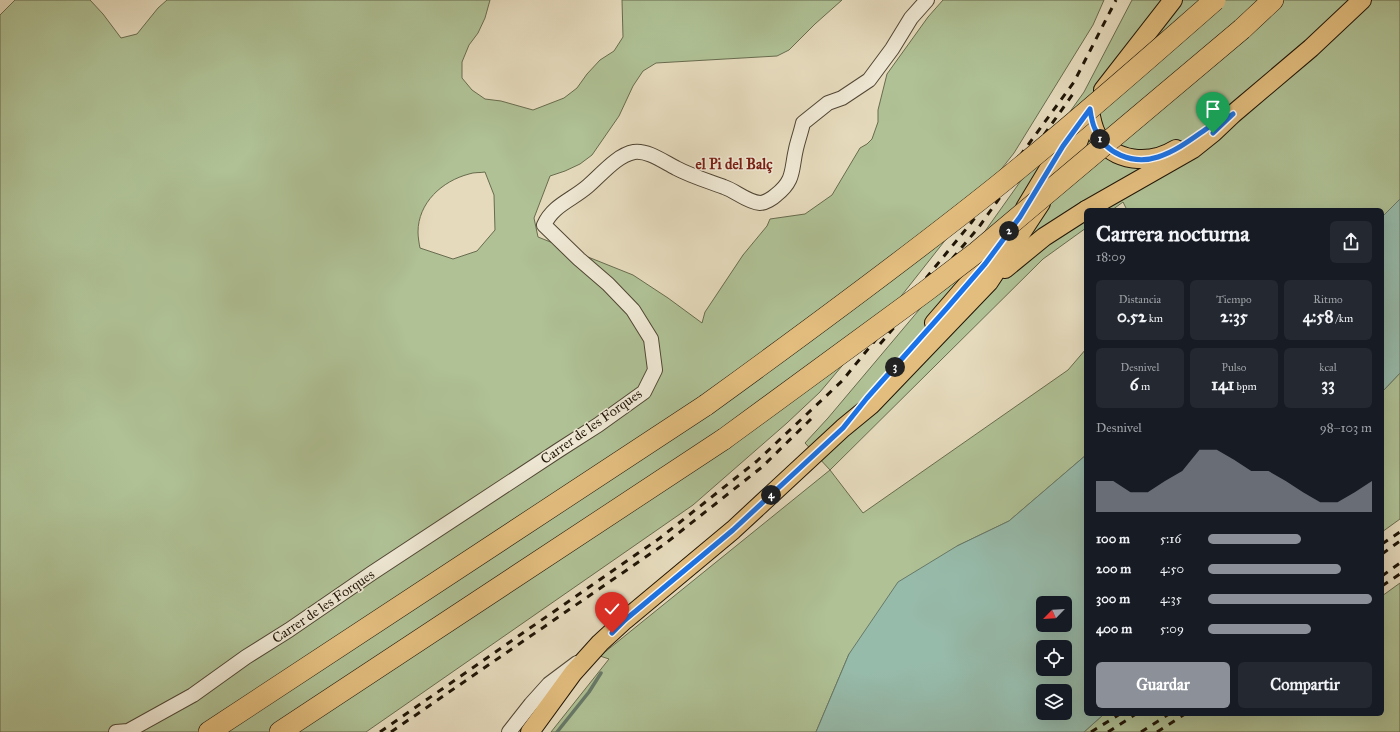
<!DOCTYPE html>
<html lang="es">
<meta charset="utf-8">
<style>
body{margin:0;font-family:"IM FELL Great Primer",serif;background:#242831;color:#f1f3f6;height:100vh;display:flex;flex-direction:column;font-size:15px;white-space:nowrap}
*{box-sizing:border-box;margin:0}
p{font-size:13px;color:#9ea1a6}
.icon{flex:none;width:22px;height:22px;fill:none;stroke:currentColor;stroke-width:2;stroke-linecap:round;stroke-linejoin:round}
.map{position:relative;flex:1;overflow:hidden}
.details{position:absolute;left:1084px;top:208px;width:300px;height:508px;display:flex;flex-direction:column;background:#171b24;border-radius:6px;box-shadow:0 4px 16px #0002}
.details>*{flex:none}
.needle{width:26px;rotate:245deg}
.tools{position:absolute;left:1036px;top:596px;display:grid;gap:8px}
.tools a{display:grid;place-items:center;width:36px;height:36px;border-radius:6px;background:#171b24;box-shadow:0 4px 16px #0002;font-size:20px}
.pin{position:absolute;display:grid;place-items:center;width:34px;height:34px;color:#fff;margin:-41px -17px;border-radius:50% 50% 50% 0;rotate:-45deg;box-shadow:0 0 4px #0007}
.pin .icon{rotate:45deg}
.km{position:absolute;width:20px;height:20px;margin:-10px;border-radius:50%;background:#222;color:#fff;font-size:11px;line-height:20px;text-align:center}
.round{display:grid;place-items:center;flex:none;width:42px;height:42px;border-radius:6px;background:#242831}
.headline{display:flex;align-items:center;justify-content:space-between;height:68px;padding:0 12px}
h1{font-size:22px;font-weight:700;line-height:30px}
.metrics{display:grid;grid-template-columns:repeat(3,1fr);gap:6px;height:68px;padding:4px 12px}
.metrics div{display:grid;align-content:center;border-radius:6px;background:#242831;text-align:center}
.metrics b{font-size:17px;font-weight:700}
.metrics small{font-size:11px;font-weight:400}
.metrics p{font-size:11px}
.chart{height:112px;padding:8px 12px}
.chart p{display:flex;justify-content:space-between}
.chart svg{width:100%;height:72px;margin-top:4px;fill:#8c9099;opacity:.7}
.action{display:flex;gap:8px;margin-top:auto;padding:8px 12px}
.action a{flex:1;height:46px;border-radius:6px;background:#8c9099;color:#fff;font-size:16px;font-weight:700;line-height:46px;text-align:center}
.action a+a{background:#242831;color:#f1f3f6}
ul{padding:0 12px;list-style:none;font-size:13px}
li{display:grid;grid-template-columns:64px 48px 1fr;align-items:center;height:30px}
li i{height:10px;border-radius:5px;background:#8c9099}
.map>svg:first-child{display:block}
</style>
<div class="map">
<svg width="1400" height="732" viewBox="0 0 1400 732">
<rect width="100%" height="100%" fill="#e5dabc"/>
<filter id="stains"><feTurbulence type="fractalNoise" baseFrequency=".005" numOctaves="4"/><feColorMatrix values="0 0 0 0 .2 0 0 0 0 .09 0 0 0 0 .02 0 0 0 .5 -.17"/></filter>
<radialGradient id="worn" r=".72"><stop offset=".6" stop-color="#630" stop-opacity="0"/><stop offset="1" stop-color="#630" stop-opacity=".3"/></radialGradient>
<g fill="#afc195" stroke="#686b4e" fill-rule="evenodd">
<path d="M 15,0 L 90,0 L 103,14 L 121,38 L 137,34 L 158,8 L 167,0 L 490,0 L 485,18 L 478,33 L 469,45 L 462,62 L 462,78 L 472,90 L 485,99 L 501,101 L 533,110 L 564,98 L 577,88 L 587,74 L 600,60 L 614,51 L 623,37 L 622,0 L 842,0 L 815,24 L 789,50 L 777,56 L 656,63 L 643,71 L 633,86 L 619,116 L 592,155 L 580,164 L 565,171 L 550,176 L 534,218 L 538,237 L 633,275 L 668,298 L 702,323 L 705,312 L 743,255 L 767,226 L 770,219 L 805,214 L 832,195 L 860,148 L 867,144 L 872,139 L 878,122 L 878,110 L 887,74 L 928,17 L 943,0 L 1104,0 L 1093,25 L 1014,153 L 902,295 L 820,392 L 787,423 L 693,505 L 366,732 L 0,732 L 0,15 ZM 485,172 L 494,195 L 495,230 L 477,251 L 453,259 L 420,248 C 419,243 418,237 418,232 C 418,203 442,181 469,174 C 474,172 480,173 485,172 Z"/>
<polygon points="1132,0 1400,0 1400,199 1382,217 1382,210 1127,210 1123,202 1112,210 1086,210 1086,228 1043,259 830,470 863,513 1068,370 1086,349 1086,455 1009,521 957,546 849,654 816,732 551,732 609,659 600,656 830,470 805,443 828,418 983,234 1084,92"/>
<polygon points="1400,373 1400,519 1382,532 1382,392"/>
<polygon points="1400,583 1400,732 1084,732 1104,714 1382,714 1382,596"/>
</g>
<g fill="#97bbab" stroke="#677969" fill-rule="evenodd">
<polygon points="1400,199 1400,373 1382,392 1382,217"/>
<path d="M 1086,455 L 1086,714 L 1104,714 L 1084,732 L 816,732 L 849,654 L 898,582 L 957,546 L 1009,521 ZM 1043,603 L 1065,603 L 1065,625 L 1043,625 ZM 1043,647 L 1065,647 L 1065,669 L 1043,669 ZM 1043,691 L 1065,691 L 1065,713 L 1043,713 Z"/>
</g>
<g fill="none" stroke-linecap="round" stroke-linejoin="round">
<polyline stroke="#677969" stroke-width="3.5" points="557,732 589,692 601,673"/>
<defs>
<g id="minor">
<path d="M 116,732 L 128,731 L 193,695 L 246,657 L 289,630 L 372,573 L 559,450 L 598,425 L 644,392 L 655,370 L 651,339 L 633,310 L 608,284 L 579,259 L 544,225 C 553,205 572,200 588,186 C 601,175 617,155 634,152 C 648,150 664,162 676,168 C 691,176 708,181 724,187 C 736,191 747,202 760,203 C 765,203 773,198 776,195 C 795,180 791,170 796,149 C 798,140 801,132 803,123 L 828,103 L 842,98 L 869,80 L 892,49 L 911,18 L 927,0"/>
<polyline points="509,732 531,704 549,684 577,663"/>
</g>
<g id="major">
<polyline points="1103,90 1173,0"/>
<path d="M 1090,109 C 1091,118 1093,127 1097,135 C 1114,163 1150,165 1176,149"/>
<polyline points="1055,181 1075,151 1090,109"/>
<polyline points="1025,208 1063,145 1076,127"/>
<polyline points="1086,210 1193,149 1213,133 1233,114 1311,48 1362,0"/>
<polyline points="1005,269 1044,237 1086,210"/>
<polyline points="934,323 985,264 1008,233"/>
<polyline points="530,732 573,673 600,643 625,620 733,530 843,428 871,405 989,282 1041,203"/>
</g>
<g id="highway">
<polyline points="1242,29 1273,0"/>
<polyline points="209,732 706,405"/>
<polyline points="280,732 724,439"/>
</g>
</defs>
<use href="#minor" stroke="#514634" stroke-width="16"/>
<use href="#major" stroke="#201506" stroke-width="20"/>
<use href="#highway" stroke="#201506" stroke-width="22"/>
<use href="#minor" stroke="#eee7d3" stroke-width="14"/>
<use href="#major" stroke="#e2bd7e" stroke-width="18"/>
<use href="#highway" stroke="#e2bd7e" stroke-width="21"/>
<g stroke="#201506" stroke-width="3" stroke-dasharray="7 7" stroke-linecap="butt">
<polyline points="880,344 979,227 1075,91"/>
<polyline points="1382,544 1400,532"/>
<polyline points="1382,554 1400,541"/>
<polyline points="1382,576 1400,563"/>
<polyline points="1382,586 1400,574"/>
<polyline points="380,732 660,538 757,461 842,381 971,223 1074,82 1116,0"/>
<polyline points="391,732 666,543 762,467 811,419"/>
<polyline points="1091,732 1120,714"/>
<polyline points="1108,732 1136,714"/>
<polyline points="1141,732 1169,714"/>
<polyline points="1157,732 1185,714"/>
</g>
<defs>
<g id="highway-bridge">
<path d="M 706,405 C 804,334 902,262 996,187 C 1071,127 1143,63 1215,0"/>
<polyline points="724,439 926,291 977,252 1242,29"/>
</g>
</defs>
<use href="#highway-bridge" stroke="#201506" stroke-width="22" stroke-linecap="butt"/>
<use href="#highway-bridge" stroke="#e2bd7e" stroke-width="21"/>
</g>
<g fill="none" stroke-linecap="round" stroke-linejoin="round">
<defs>
<path id="route" d="M 612,633 L 625,620 L 733,530 L 843,428 L 867,398 L 947,308 L 985,264 L 1020,217 L 1063,146 L 1090,109 C 1091,116 1092,123 1095,129 C 1105,154 1133,165 1158,157 C 1177,151 1193,138 1209,127 C 1216,122 1225,119 1233,114 L 1213,133"/>
</defs>
<use href="#route" stroke="#fff" stroke-width="8"/>
<use href="#route" stroke="#1a73e8" stroke-width="5"/>
</g>
<g text-anchor="middle" stroke-width="3" stroke-linejoin="round" paint-order="stroke">
<g font-size="14" fill="#201506" stroke="#eee7d3">
<text transform="translate(591 426) rotate(-35)" y="5">Carrer de les Forques</text>
<text transform="translate(323 606) rotate(-34)" y="5">Carrer de les Forques</text>
</g>
<g font-size="15" font-weight="bold" fill="#7a1f14" stroke="#eee7d3">
<text x="734" y="169">el Pi del Balç</text>
</g>
</g>
<rect width="100%" height="100%" filter="url(#stains)"/>
<rect width="100%" height="100%" fill="url(#worn)"/>
</svg>
<div class="tools">
<a><svg class="needle" viewBox="-14 -14 28 28"><path d="M0-13l5 13h-10z" fill="#e53935"/><path d="M0 13l5-13h-10z" fill="#9ea1a6"/></svg></a>
<a><svg class="icon" aria-label="locate" viewBox="0 0 24 24"><circle cx="12" cy="12" r="6"/><path d="M12 2v4M12 18v4M2 12h4M18 12h4"/></svg></a>
<a><svg class="icon" aria-label="layers" viewBox="0 0 24 24"><path d="M12 4l9 5-9 5-9-5zM3 14l9 5 9-5"/></svg></a>
</div>
<div class="pin" style="left:1213px;top:133px;background:#1e9e55"><svg class="icon" aria-label="arrive" viewBox="0 0 24 24"><path d="M6 21V4h12l-3 4 3 4H6"/></svg></div>
<div class="pin" style="left:612px;top:633px;background:#d93025"><svg class="icon" aria-label="check" viewBox="0 0 24 24"><path d="M5 12l5 5 9-10"/></svg></div>
<b class="km" style="left:1100px;top:139px">1</b>
<b class="km" style="left:1009px;top:231px">2</b>
<b class="km" style="left:895px;top:367px">3</b>
<b class="km" style="left:771px;top:495px">4</b>
<section class="details">
<div class="headline"><div><h1>Carrera nocturna</h1><p>18:09</p></div><a class="round"><svg class="icon" aria-label="share" viewBox="0 0 24 24"><path d="M12 15V3M7 8l5-5 5 5M5 13v7h14v-7"/></svg></a></div>
<div class="metrics">
<div><p>Distancia</p><b>0.52<small> km</small></b></div>
<div><p>Tiempo</p><b>2:35</b></div>
<div><p>Ritmo</p><b>4:58<small> /km</small></b></div>
</div>
<div class="metrics">
<div><p>Desnivel</p><b>6<small> m</small></b></div>
<div><p>Pulso</p><b>141<small> bpm</small></b></div>
<div><p>kcal</p><b>33</b></div>
</div>
<div class="chart"><p><span>Desnivel</span>98–103 m</p>
<svg viewBox="0 0 160 44" preserveAspectRatio="none"><path d="M0 44V25L10 25L20 32L30 32L40 25L50 19L60 6L70 6L80 12L90 19L100 19L110 25L120 32L130 38L140 38L150 32L160 25V44z"/></svg>
</div>
<ul>
<li><b>100 m</b>5:16<i style="width:57%"></i></li>
<li><b>200 m</b>4:50<i style="width:81%"></i></li>
<li><b>300 m</b>4:35<i style="width:100%"></i></li>
<li><b>400 m</b>5:09<i style="width:63%"></i></li>
</ul>
<div class="action"><a>Guardar</a><a>Compartir</a></div>
</section>
</div>
